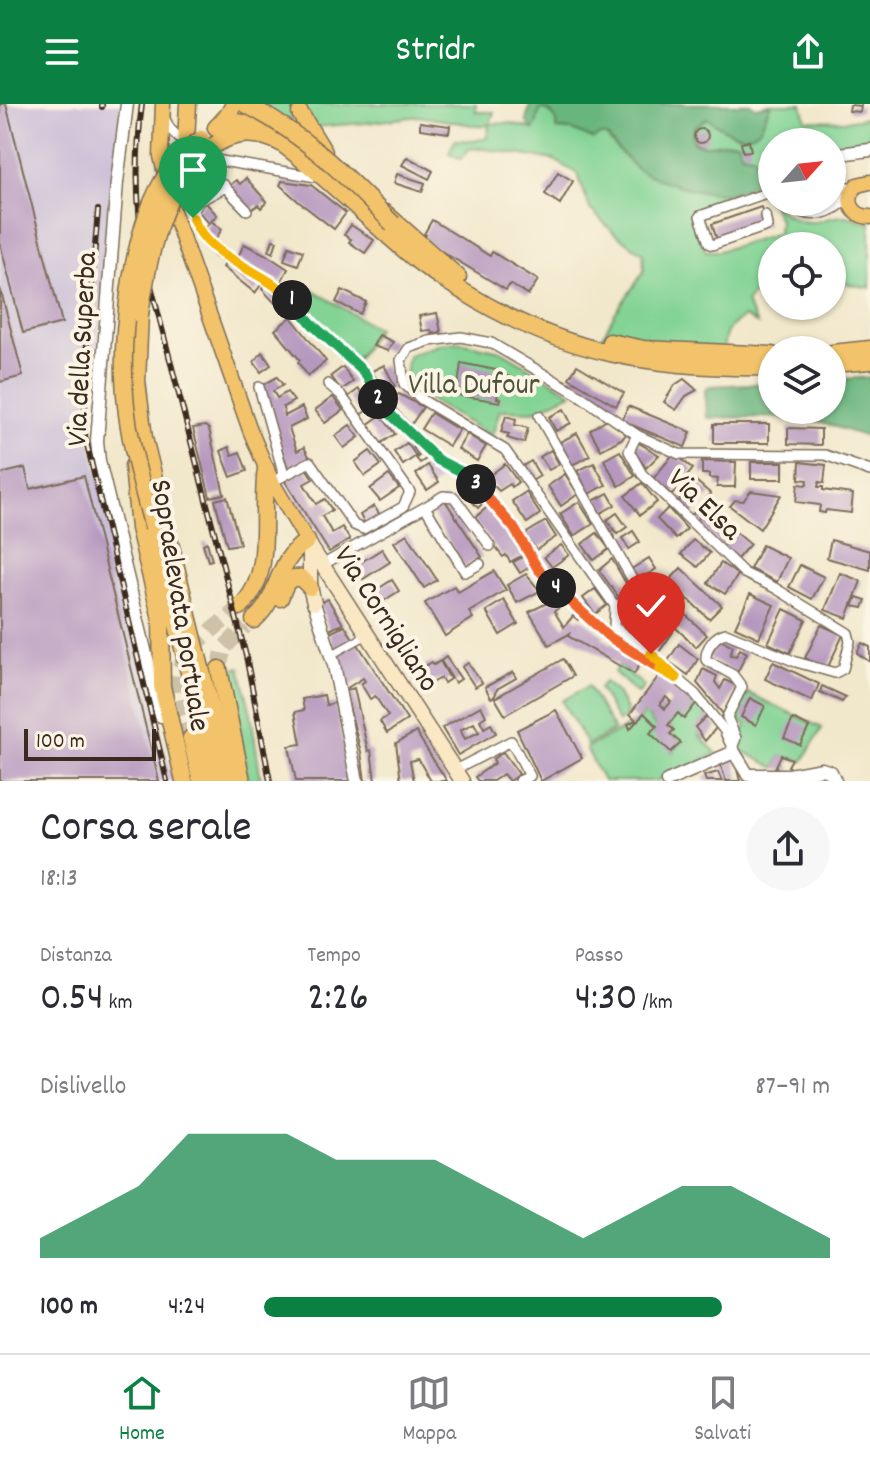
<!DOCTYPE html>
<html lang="it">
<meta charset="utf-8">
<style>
body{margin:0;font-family:Dekko,sans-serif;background:#f7f7f7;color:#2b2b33;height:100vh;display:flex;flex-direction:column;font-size:30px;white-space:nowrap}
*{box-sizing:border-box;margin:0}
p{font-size:26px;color:#7c7c81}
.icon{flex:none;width:44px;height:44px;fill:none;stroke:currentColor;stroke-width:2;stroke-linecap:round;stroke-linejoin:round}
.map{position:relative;height:677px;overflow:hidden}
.drawer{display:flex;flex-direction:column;background:#fff;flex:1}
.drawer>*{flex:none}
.needle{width:52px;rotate:63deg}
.tools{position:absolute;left:758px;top:24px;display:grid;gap:16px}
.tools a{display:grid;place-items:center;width:88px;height:88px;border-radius:50%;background:#fff;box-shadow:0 2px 6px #0004;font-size:40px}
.scale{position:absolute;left:24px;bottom:20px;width:132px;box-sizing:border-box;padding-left:8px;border:4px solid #3b2a1e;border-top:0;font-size:22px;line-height:28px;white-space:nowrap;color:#3b2a1e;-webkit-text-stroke:6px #fcf5e5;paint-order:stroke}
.pin{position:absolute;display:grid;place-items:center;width:68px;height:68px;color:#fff;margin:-82px -34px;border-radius:50% 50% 50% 0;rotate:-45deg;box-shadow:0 0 8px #0007}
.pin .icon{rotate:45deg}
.km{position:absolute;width:40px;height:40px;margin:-20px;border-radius:50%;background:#222;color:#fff;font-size:22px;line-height:40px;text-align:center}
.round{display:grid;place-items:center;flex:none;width:84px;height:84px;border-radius:42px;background:#f7f7f7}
.head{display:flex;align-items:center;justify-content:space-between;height:136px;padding:0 40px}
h1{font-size:44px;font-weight:600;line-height:60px}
.metrics{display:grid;grid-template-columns:repeat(3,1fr);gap:12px;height:136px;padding:8px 40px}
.metrics div{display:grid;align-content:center}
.metrics b{font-size:40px;font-weight:600}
.metrics small{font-size:22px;font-weight:400}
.metrics p{font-size:22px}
.chart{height:224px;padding:16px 40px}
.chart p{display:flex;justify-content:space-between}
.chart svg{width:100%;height:144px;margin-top:8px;fill:#0b8043;opacity:.7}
ul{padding:0 40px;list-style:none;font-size:26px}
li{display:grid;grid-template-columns:128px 96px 1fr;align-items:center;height:60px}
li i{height:20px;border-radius:10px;background:#0b8043}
header{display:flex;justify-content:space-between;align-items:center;height:104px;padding:0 40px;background:#0b8043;color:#fff;font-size:36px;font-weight:600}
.dock{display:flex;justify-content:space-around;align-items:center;height:112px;border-top:2px solid #e1e1e2;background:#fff;font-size:22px;color:#7c7c81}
.dock a{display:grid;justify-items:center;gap:4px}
.dock .selected{color:#0b8043}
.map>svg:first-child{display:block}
</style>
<header><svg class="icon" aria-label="menu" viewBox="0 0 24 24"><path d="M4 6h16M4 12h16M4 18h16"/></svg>Stridr<svg class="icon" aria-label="share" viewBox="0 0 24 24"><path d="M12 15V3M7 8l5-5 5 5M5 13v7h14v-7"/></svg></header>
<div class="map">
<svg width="870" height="677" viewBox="0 0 870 677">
<rect width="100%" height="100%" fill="#fcf5e5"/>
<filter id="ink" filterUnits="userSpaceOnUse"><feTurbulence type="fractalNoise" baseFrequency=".0125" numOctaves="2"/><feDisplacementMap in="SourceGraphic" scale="16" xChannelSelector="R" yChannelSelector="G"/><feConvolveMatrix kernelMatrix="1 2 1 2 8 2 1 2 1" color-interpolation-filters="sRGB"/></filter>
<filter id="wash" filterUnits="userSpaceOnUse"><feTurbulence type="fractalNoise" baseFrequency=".006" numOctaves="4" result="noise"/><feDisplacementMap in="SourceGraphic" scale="32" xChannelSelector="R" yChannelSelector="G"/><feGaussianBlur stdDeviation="1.8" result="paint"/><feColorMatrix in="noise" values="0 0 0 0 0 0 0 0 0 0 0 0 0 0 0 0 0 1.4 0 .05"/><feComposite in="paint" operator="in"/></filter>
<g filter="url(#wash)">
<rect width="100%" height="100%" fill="#f1e7ca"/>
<polygon fill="#cabfd7" points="0,0 122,0 106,140 90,328 93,349 173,677 0,677"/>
<g fill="#82d394" stroke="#5e7e59" stroke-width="2">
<path d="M 257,0 L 476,0 L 476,8 L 494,8 L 490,20 L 510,19 L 533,25 L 541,5 C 551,7 557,14 556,25 L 572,26 L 593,35 L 600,30 L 606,32 C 614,41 622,52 632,60 C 652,77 707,91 733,88 L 732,98 L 696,109 L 699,133 L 706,147 L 719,147 L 778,129 L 779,116 L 769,94 C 777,104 795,121 815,118 C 825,116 835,111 846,112 C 854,113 862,118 870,119 L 870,184 L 832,177 L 832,142 L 772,142 L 772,176 L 756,186 L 746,199 L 757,220 L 744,213 C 727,222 724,230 723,249 L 632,241 L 602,233 L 614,211 L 644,167 L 643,149 L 615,130 L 590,105 L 578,70 L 554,56 L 480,44 L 469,45 L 461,55 L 449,49 L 455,36 L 474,37 L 487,34 L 489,21 L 479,22 L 419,12 L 366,19 L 313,23 L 300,7 L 286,17 Z"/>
<path d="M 771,0 L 802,0 L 806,16 L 846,17 L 870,13 L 870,37 L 832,41 L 832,38 L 772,38 L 770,73 L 760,75 L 756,55 L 752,51 L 741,49 L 737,38 L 703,42 L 692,35 L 693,24 L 707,14 C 719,23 745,42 760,24 C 765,17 767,7 771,0 Z"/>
<polygon points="305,181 377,225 356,256 314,218 301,201 303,196 297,189"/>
<path d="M 460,238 L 501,247 L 572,289 L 534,307 L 500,306 L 492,332 C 475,322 414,291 407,276 C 404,267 407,259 409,251 L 441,240 Z"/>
<polygon points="619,561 644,582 638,590 614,568"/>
<polygon points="240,563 251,610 261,677 248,677 236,603 240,598 234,586 232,566"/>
<polygon points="604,578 617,589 627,608 625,610 627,612 618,618 599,584"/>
<polygon points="588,582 614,626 587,641 562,597"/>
<polygon points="748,589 822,624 803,657 781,652 775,664 739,645 737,641 746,621 736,613"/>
<path d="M 697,598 L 708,611 L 699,631 L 717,650 L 656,677 L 603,677 L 586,644 L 638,617 L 644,609 C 658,622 660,634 672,648 L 681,639 L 670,630 L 673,626 L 668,621 L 678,609 L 684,614 Z"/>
</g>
<g fill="#69b57e" stroke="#52704e" stroke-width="2">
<path d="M 530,0 L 751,0 L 756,3 L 771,0 C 766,7 765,17 760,24 C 746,42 718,22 707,14 C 697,20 689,25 693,38 C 708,46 721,36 737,38 L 741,49 L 755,52 L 760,75 C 749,84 735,90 720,89 C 697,88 655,77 636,64 C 625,55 616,42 606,32 L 600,31 L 593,35 L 572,26 L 556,25 C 558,14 551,6 541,5 C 536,12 539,19 533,26 L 526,17 Z"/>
<polygon points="870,273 870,334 817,317 769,313 707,314 705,285 710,282 772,279 772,306 832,306 832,276"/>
</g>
<g id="blocks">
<g fill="#b698bf" fill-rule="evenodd">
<polygon points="0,0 6,0 62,219 23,229 0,139"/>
<polygon points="850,1 861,2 860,8 849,7"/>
<polygon points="420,18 450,22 449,29 420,25"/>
<circle cx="701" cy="32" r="7"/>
<polygon points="749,37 751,47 743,48 741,39"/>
<polygon points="407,53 433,67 429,75 402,61"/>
<polygon points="558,68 573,77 560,100 545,90"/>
<polygon points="397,70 425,79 422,88 394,79"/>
<polygon points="246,74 267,98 261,104 258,101 251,106 229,82 236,76 240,80"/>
<polygon points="282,77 311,81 346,109 334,125 299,98 280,81"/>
<polygon points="205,98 217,111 211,117 222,125 215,136 202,128 209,119 197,106"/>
<polygon points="761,103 767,120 717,136 712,120"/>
<polygon points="432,116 490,152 492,148 538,176 528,191 510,180 506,186 423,136 426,131 424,130"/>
<polygon points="351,121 374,136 365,149 349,138 351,135 344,131"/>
<polygon points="273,136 277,137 273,149 269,147"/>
<polygon points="244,140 265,150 288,165 281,178 237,155"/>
<polygon points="289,142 303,147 298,161 284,156"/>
<polygon points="228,156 263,178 255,189 223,163"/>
<polygon points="267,180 280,193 275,199 262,185"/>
<polygon points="0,184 23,272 0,278"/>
<polygon points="342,186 366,198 360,210 336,198"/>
<polygon points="437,209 441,228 432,230 431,226 422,227 419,212"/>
<polygon points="291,213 326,257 308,272 298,258 300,256 275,226"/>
<polygon points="379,231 393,238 388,247 373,242"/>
<polygon points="262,248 271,261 261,268 254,258"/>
<polygon points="461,259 501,267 501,270 515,275 512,286 499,281 497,294 501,295 500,298 457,291"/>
<polygon points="384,261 395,282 383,288 372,267"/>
<polygon points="577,261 624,289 616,302 569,274"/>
<polygon points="343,263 353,278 341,286 331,272"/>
<polygon points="277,273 283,281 273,287 277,294 287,288 294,297 283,303 285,312 302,303 307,315 289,324 297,347 304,343 310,354 291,365 288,364 261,282"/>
<polygon points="684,275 697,286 686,292 676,306 664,298 675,281"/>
<polygon points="359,285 371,304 360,311 348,293"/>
<polygon points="399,290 423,303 411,321 388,297"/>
<polygon points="333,293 343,306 325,319 315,306"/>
<polygon points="628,302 691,328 685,343 622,317"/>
<polygon points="564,305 571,319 556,327 549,313"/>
<polygon points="431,309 459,326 449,342 421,325"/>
<polygon points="381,311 395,330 380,340 367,321"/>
<polygon points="506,312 516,315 515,321 528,324 524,339 507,334 509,330 501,328"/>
<polygon points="607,315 626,330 623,334 601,346 590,326"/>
<rect x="714" y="320" width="55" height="19"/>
<polygon points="350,321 359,333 344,344 335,332"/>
<polygon points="205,322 209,325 224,390 210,393 193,324"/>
<polygon points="788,324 821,325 821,341 788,340"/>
<polygon points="577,329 590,352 572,361 560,338"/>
<polygon points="467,330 486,342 477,357 458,345"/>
<polygon points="413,335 429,353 420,359 416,354 419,352 409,338"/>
<polygon points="637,338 659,351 646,364 633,346"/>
<polygon points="407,339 416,352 403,361 394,348"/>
<polygon points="229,343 232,351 240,348 247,367 231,373 221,347"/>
<polygon points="551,346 559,360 549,366 540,353"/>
<polygon points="370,347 381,361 365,372 355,358"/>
<polygon points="620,347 635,372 619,382 604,356"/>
<polygon points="674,349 693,365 672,391 653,375"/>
<polygon points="531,357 540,372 530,378 521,363"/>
<polygon points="702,357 736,358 735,383 717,383 718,375 709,374 709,370 702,370"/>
<rect x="751" y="358" width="32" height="17"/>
<polygon points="800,358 826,361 824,379 819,378 818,383 823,383 823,386 853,390 851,409 826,406 825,409 819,408 820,401 796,398 798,380 807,381 808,376 799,375"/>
<polygon points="594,359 606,381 589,390 577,367"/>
<polygon points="505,360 518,378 512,383 510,380 499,387 486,374"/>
<polygon points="428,361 439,378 427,386 416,370"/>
<polygon points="25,364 30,385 84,372 159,677 0,677 0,370"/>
<polygon points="306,364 313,375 304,380 316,400 325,395 332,406 322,412 332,429 342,423 350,436 329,448 285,377"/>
<polygon points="565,370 578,390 561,402 548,382"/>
<polygon points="389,371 399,384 380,397 370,385"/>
<polygon points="696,377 711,390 692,411 677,399"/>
<polygon points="469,378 486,396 478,404 461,385"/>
<polygon points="642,379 657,398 640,411 625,392"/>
<polygon points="751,387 781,391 760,425 730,402 735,396 743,397"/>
<polygon points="526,388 540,410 527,419 512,397"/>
<polygon points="608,389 615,401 599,410 591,398"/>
<polygon points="227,393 240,440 227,442 215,396"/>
<polygon points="444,395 482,453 464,463 429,404"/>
<polygon points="579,398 593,420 574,432 560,410"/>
<polygon points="490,401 514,434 522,452 510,458 506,451 503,453 473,415"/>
<polygon points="374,402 381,413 366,422 360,411"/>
<polygon points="668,404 687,425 676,435 657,415"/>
<polygon points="707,404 750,440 737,455 695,419"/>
<polygon points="617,409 627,423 617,430 607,416"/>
<polygon points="546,417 556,433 536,446 525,430"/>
<polygon points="633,427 640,438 629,445 622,434"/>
<polygon points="597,429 609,445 594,456 582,440"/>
<polygon points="407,430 437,476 424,484 394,438"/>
<polygon points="693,436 710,449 698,463 681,450"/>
<polygon points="831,436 870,447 870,466 827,454"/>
<polygon points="207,438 212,456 208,457 203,440"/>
<polygon points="561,441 569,451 552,463 544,453"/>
<polygon points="762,441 788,454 777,478 750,465"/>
<polygon points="382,445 390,458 363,475 355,462"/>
<polygon points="524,452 530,463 520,469 513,458"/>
<polygon points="649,454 656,465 637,477 630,466"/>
<polygon points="612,455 631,488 620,495 599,466"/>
<polygon points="721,459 738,471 725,490 708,479"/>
<polygon points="800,461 824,473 812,495 789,483"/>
<polygon points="681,464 722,502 709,515 669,477"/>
<polygon points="494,467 506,486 469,508 473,514 445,532 425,499 454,482 458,488"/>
<polygon points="840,469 861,477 847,514 825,506"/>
<polygon points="526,470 540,487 517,499 507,481"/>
<polygon points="392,476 399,487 374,503 367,492"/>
<polygon points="655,481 676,501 665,513 643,492"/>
<polygon points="595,485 607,501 595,510 583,494"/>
<polygon points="750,490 774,501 759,534 735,523"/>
<polygon points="559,493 564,501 554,507 564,523 573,512 578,516 580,513 604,532 602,534 642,557 634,570 568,532 569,530 549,541 529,508"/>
<polygon points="857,493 866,496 863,504 853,502"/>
<polygon points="328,495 343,520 329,526 319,499"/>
<polygon points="504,496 518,520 500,531 486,507"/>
<polygon points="784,505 806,516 790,549 768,539"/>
<polygon points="641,507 673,528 659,548 628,526"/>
<polygon points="685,510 707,531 696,543 674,522"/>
<polygon points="821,521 843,531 827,565 805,554"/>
<polygon points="345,522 354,536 335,547 329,529"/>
<polygon points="719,535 733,542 730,551 736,552 740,545 747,549 737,569 709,555"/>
<polygon points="357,539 407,616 387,629 380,617 388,612 375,592 370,595 361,580 365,577 363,574 344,586 336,550"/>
<polygon points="862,539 870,543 870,558 857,549"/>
<polygon points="679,540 698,555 688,571 668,557"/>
<polygon points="446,553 461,575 455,579 441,557"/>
<polygon points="563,555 573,572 505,611 495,594"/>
<polygon points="440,557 450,575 444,579 441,574 420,586 411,570 432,558 434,561"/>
<polygon points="773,558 819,580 812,597 765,575"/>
<polygon points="468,559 482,579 475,583 462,563"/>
<polygon points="703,565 717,572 715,578 720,585 725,576 737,582 723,610 697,579"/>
<polygon points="513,568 516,574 497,585 495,592 491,594 485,583"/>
<path d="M 661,569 L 681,582 L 697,598 L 684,615 L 678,609 L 668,621 L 674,626 L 670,630 L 681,639 L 671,648 L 650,629 L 657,622 L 644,609 L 630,625 L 628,620 L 636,616 L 630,610 ZM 666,593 L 671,598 L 665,605 L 660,600 Z"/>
<polygon points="822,582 846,593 842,598 820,588"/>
<polygon points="354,584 368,647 371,646 375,677 365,677 361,648 345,587"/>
<polygon points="324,591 326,601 335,599 351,677 296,677 289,642 301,640 295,608 304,606 302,595"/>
<polygon points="750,594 765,602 756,621 741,613"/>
<path d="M 481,602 L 486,612 L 480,616 L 484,624 L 491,620 L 496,629 L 458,651 L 442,624 ZM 474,619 L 479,628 L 465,635 L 460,626 Z"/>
<polygon points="556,606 582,654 541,677 517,626"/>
<polygon points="708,611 717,623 705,637 695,623"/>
<polygon points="793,615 809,623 800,641 784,634"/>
<polygon points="416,628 434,657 447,677 431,677 418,655 410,657 414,677 401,677 396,639"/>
<polygon points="503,648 519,670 509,677 503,670 493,677 478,677 475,673 495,659 493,655"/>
<polygon points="781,651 792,655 788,662 791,664 789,667 775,664"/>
<polygon points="734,654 740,677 726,677 720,659"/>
<polygon points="718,668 722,677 706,677 704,672"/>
<polygon points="825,670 830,677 788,677"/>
</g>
</g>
</g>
<g filter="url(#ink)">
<use href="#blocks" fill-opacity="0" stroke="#7b6c5a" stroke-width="2"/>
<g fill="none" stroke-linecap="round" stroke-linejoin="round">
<g stroke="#cdc1a8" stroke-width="16" stroke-dasharray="16 8" stroke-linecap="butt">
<polyline points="219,565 224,544 245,522"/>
<path d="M 191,634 C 186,615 177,592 178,572 C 180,546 221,520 240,503"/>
</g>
<defs>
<polyline id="pedestrian" points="331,551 367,531"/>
<g id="minor">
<polyline points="164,13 170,25 187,42"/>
<polyline points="199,50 210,55 322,74"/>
<polyline points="188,67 190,77 194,82 219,79 224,81 224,84 199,97 193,107 195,121 217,148 256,167 281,184 313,221 365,269 385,305 438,356 468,371 514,424 538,465 547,475 608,532 676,574 695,590 724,626 734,648"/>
<polyline points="832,77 853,85"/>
<polyline points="224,82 247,106"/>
<polyline points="765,111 767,122 712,141 709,139 700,112 772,87"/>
<polyline points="259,283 284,371"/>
<polyline points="539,312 636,482 635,492 615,502"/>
<path d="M 637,331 L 629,347 L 642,370 L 744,469 L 775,484 L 848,529 L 850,537 L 843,565 L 835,569 L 796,558 L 726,529 C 715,531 705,544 706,556 L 733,571 L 742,583 L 727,613 L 736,634 L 733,642"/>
<polyline points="272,378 310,358 354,421 363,425 403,403 410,388 341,291 328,280"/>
<polyline points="425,403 443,392 454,393 490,442"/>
<polyline points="322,461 425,403 465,468 480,460"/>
<polyline points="676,574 651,550 614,523 615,502 505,346 421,295 404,280 401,256 409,244 429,237 461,233 491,239 576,289 637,331 679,350 825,351 870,367"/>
<polyline points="455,666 511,637 530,672 519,677"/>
</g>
<g id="tertiary">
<polyline points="127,0 117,78 97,337 99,357 161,612"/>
<polyline points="832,51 870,46"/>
<path d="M 787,98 C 808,117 833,109 850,90"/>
<polyline points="314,499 334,561 357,677"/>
<polyline points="748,671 789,671 822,665 831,668 835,677"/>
<polyline points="667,677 734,648 748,671"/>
</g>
<g id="secondary">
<polyline points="307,437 462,677"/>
<polyline points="310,441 310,483 314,499"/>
</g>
<g id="primary">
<polyline points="163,0 161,52 173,107 250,326 272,378 307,437"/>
<path d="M 870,78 L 857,81 C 844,95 851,112 870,113"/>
</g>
<g id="trunk">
<polyline points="300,9 324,48"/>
<polyline points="216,24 232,18 270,21"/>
<polyline points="216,24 228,11 234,0"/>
<path d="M 211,43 C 234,28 256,26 281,39 C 328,73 369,117 414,154 C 429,167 447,177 464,188 C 564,250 656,265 772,263"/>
<polyline points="185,55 188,0"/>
<polyline points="385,109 458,173"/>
<polyline points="140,210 137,277 144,334 229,677"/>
<polyline points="610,238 644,245 772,251"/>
<polyline points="832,249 870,245"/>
<polyline points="832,260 870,257"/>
<polyline points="133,362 139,424 161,515 162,582 184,677"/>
<polyline points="153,424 216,677"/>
<path d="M 280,494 C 285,482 286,472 301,474 L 310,483"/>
<path d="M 240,503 C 276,471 259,409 266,365"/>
<path d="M 254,516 C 283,490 272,460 307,437"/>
<polyline points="219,565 242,677"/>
<polyline points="191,634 201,677"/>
</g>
</defs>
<use href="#pedestrian" stroke="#7b6c5a" stroke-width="10"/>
<use href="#minor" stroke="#7b6c5a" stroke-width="12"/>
<use href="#tertiary" stroke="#7b6c5a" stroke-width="15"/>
<use href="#secondary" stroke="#7b6c5a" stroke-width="17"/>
<use href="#primary" stroke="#7b6c5a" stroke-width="17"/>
<use href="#trunk" stroke="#7b6c5a" stroke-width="19"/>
<use href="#pedestrian" stroke="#fff" stroke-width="7"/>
<use href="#minor" stroke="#fff" stroke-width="9"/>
<use href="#tertiary" stroke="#fff" stroke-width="12"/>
<use href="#secondary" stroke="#fae7c3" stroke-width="14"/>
<use href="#primary" stroke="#f2c36a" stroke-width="14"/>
<use href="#trunk" stroke="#f2c36a" stroke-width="16"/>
<defs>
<g id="rail">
<path d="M 142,0 C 135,55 136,108 146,162 L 246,552 L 270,677"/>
<polyline points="102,3 102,0"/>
<polyline points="98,106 85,263 85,332 167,677"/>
</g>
</defs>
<use href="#rail" stroke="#3b2a1e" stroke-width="6"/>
<use href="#rail" stroke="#fcf5e5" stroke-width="3" stroke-dasharray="9" stroke-linecap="butt"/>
<defs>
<g id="trunk-bridge">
<path d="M 245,0 C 306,31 346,72 393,120"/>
<path d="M 140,210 C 150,147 160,86 211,43"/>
<path d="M 153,424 C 143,386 132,348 127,310 C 118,243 129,128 167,70 C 176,56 188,45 201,35"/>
</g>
</defs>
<use href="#trunk-bridge" stroke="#7b6c5a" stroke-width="19" stroke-linecap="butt"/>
<use href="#trunk-bridge" stroke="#f2c36a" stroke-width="16"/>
</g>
</g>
<g fill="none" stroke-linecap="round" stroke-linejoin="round" filter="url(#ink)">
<defs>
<path id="split-1" d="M 193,114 C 208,156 262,164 292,196"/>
<polyline id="split-2" points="292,196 313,221 365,269 378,295"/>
<polyline id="split-3" points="378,295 385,305 438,356 468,371 476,380"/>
<polyline id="split-4" points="476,380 514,424 538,465 556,484"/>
<polyline id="split-5" points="556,484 608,532 660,565"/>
<polyline id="split-6" points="651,550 676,574 660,565"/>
</defs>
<use href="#split-1" stroke="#fff" stroke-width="16"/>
<use href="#split-2" stroke="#fff" stroke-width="16"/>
<use href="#split-3" stroke="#fff" stroke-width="16"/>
<use href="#split-4" stroke="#fff" stroke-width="16"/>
<use href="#split-5" stroke="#fff" stroke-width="16"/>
<use href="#split-6" stroke="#fff" stroke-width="16"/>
<use href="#split-1" stroke="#f5b400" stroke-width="10"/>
<use href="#split-2" stroke="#22a559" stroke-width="10"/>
<use href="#split-3" stroke="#22a559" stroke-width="10"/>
<use href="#split-4" stroke="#f0652b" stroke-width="10"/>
<use href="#split-5" stroke="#f0652b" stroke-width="10"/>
<use href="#split-6" stroke="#f5b400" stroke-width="10"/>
</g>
<g text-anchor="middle" stroke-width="8" stroke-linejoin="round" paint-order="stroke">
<g font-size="30" fill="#3b2a1e" stroke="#fcf5e5">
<text transform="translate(80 245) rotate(-87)" y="10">Via della Superba</text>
<text transform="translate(706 399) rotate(44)" y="10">Via Elsa</text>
<text transform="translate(182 501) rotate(81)" y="10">Sopraelevata portuale</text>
<text transform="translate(388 514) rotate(57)" y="10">Via Cornigliano</text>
</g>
<g font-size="30" fill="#4d543c" stroke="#fcf5e5">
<text x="474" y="289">Villa Dufour</text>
</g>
</g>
</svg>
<div class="tools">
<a><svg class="needle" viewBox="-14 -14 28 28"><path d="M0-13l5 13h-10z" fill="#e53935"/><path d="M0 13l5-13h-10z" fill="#7c7c81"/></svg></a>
<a><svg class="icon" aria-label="locate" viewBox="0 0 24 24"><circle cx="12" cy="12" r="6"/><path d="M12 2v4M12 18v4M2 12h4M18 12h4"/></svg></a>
<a><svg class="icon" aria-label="layers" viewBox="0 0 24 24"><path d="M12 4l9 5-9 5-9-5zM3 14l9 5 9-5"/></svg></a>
</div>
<div class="scale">100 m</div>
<div class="pin" style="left:193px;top:114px;background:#1e9e55"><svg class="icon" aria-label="arrive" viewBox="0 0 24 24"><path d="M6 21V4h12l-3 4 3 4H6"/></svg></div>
<div class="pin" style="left:651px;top:550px;background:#d93025"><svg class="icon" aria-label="check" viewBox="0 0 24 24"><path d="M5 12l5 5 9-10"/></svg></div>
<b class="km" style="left:292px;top:196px">1</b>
<b class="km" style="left:378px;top:295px">2</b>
<b class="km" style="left:476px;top:380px">3</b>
<b class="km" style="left:556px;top:484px">4</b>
</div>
<section class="drawer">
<div class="head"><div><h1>Corsa serale</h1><p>18:13</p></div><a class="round"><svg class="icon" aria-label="share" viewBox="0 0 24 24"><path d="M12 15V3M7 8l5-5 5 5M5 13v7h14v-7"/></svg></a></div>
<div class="metrics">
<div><p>Distanza</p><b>0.54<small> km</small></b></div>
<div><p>Tempo</p><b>2:26</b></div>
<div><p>Passo</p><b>4:30<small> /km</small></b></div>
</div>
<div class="chart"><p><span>Dislivello</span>87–91 m</p>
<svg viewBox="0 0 160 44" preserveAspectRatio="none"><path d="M0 44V38L10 30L20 22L30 6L40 6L50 6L60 14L70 14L80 14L90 22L100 30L110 38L120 30L130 22L140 22L150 30L160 38V44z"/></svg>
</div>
<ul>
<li><b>100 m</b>4:24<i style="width:81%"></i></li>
</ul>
</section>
<nav class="dock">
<a class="selected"><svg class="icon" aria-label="home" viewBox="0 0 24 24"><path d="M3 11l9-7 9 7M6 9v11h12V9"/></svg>Home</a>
<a><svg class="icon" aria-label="map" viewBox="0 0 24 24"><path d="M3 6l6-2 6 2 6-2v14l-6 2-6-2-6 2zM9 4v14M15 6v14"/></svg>Mappa</a>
<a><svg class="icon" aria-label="saved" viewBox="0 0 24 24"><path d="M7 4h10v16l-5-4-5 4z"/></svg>Salvati</a>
</nav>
